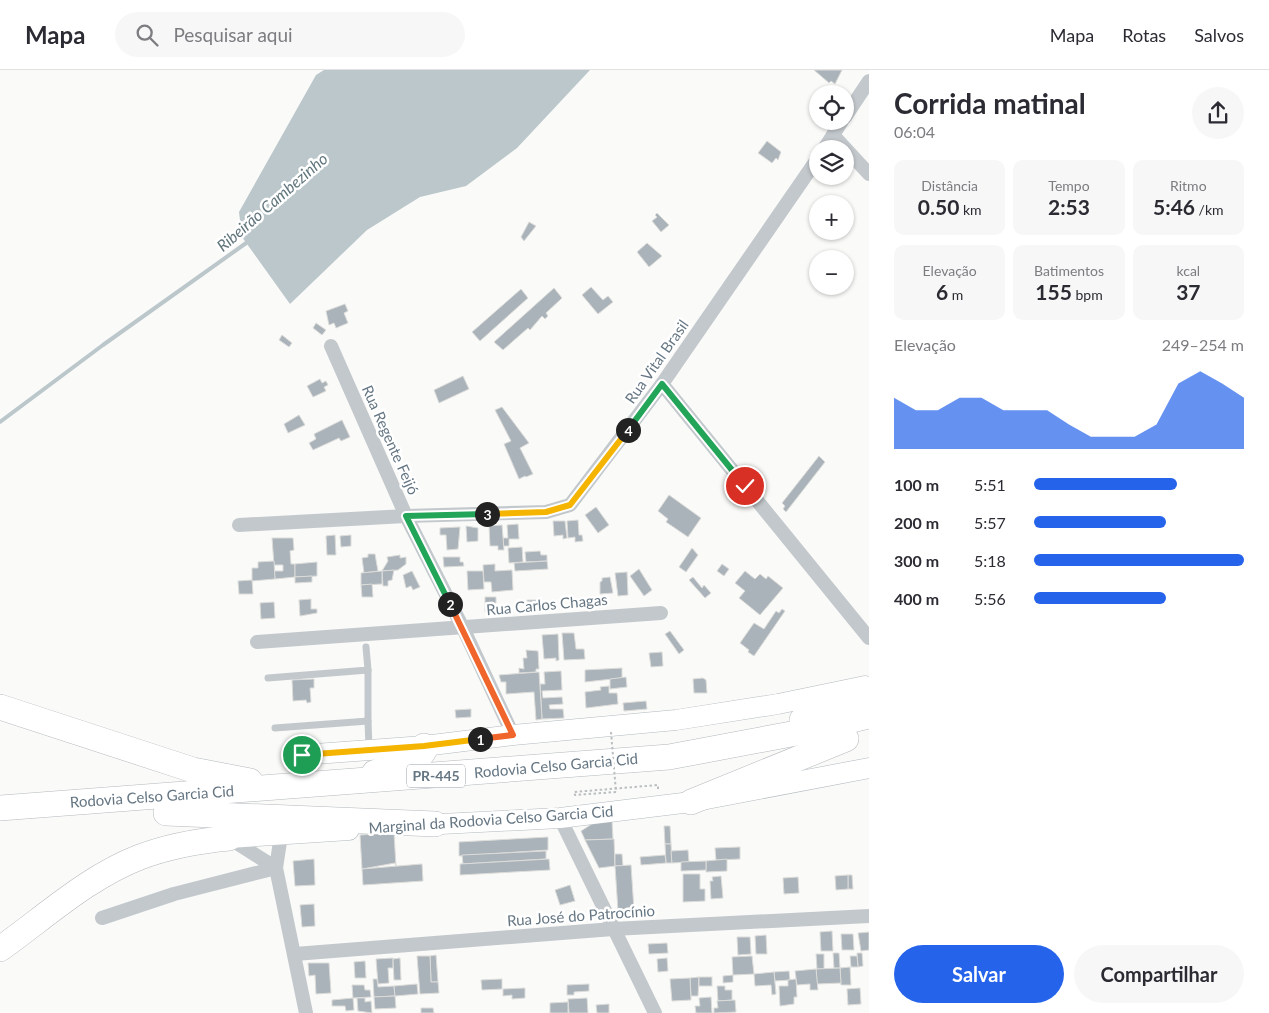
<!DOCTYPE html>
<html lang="pt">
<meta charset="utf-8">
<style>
body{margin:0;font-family:Lato,sans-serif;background:#f7f7f7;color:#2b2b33;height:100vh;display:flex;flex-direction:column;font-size:19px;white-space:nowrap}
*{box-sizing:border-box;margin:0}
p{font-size:16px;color:#7c7c81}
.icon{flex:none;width:28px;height:28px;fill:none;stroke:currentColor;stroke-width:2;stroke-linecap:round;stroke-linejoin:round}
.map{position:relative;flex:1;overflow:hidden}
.sheet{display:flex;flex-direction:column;background:#fff;width:400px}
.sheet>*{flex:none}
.controls{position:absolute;left:809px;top:15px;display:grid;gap:10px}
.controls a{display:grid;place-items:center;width:45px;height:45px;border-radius:50%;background:#fff;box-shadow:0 1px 4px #0004;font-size:25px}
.pin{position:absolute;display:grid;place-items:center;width:42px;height:42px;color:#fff;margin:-21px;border:2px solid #fff;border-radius:50%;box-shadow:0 1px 5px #0007}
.km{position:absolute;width:25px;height:25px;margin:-12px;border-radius:50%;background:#222;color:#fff;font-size:14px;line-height:25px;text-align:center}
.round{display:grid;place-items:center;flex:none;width:52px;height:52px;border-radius:26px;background:#f7f7f7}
.summary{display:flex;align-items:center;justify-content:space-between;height:85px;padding:0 25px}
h1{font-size:28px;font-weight:700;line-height:38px}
.stats{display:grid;grid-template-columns:repeat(3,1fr);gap:8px;height:85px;padding:5px 25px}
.stats div{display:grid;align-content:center;border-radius:10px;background:#f7f7f7;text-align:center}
.stats b{font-size:21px;font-weight:700}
.stats small{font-size:14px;font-weight:400}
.stats p{font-size:14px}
.chart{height:140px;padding:10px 25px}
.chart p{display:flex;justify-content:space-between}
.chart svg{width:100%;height:90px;margin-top:5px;fill:#2563eb;opacity:.7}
.action{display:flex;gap:10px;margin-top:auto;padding:10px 25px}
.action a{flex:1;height:58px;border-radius:30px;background:#2563eb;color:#fff;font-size:20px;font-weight:700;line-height:58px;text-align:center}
.action a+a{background:#f7f7f7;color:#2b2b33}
ul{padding:0 25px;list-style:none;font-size:16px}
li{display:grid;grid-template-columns:80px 60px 1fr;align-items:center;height:38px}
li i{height:12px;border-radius:6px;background:#2563eb}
header{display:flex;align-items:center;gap:30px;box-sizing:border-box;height:70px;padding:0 25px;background:#fff;border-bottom:1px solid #e1e1e2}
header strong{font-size:24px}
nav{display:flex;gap:28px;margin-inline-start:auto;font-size:18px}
.search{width:350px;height:45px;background:#f7f7f7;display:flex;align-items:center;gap:12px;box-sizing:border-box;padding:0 18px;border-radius:28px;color:#7c7c81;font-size:19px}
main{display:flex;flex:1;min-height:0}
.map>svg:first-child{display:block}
</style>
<header>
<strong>Mapa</strong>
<div class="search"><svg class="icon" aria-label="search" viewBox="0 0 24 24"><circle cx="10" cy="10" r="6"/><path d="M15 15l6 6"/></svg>Pesquisar aqui</div>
<nav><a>Mapa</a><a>Rotas</a><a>Salvos</a></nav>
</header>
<main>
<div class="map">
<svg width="869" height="943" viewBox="0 0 869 943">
<rect width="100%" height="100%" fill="#fafaf8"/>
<polygon fill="#bbc7cb" points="324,0 590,0 517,78 466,116 420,127 367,160 290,234 242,167 239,142 316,5"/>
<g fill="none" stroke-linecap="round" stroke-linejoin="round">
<polyline stroke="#bbc7cb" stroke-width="4" points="0,352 103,275 249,171"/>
</g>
<g fill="#aab3b9" stroke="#dcdcda">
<polygon points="814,0 842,0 835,14 831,11 829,13"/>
<polygon points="767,71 781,82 778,90 776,88 772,93 758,83"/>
<polygon points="657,143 669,155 661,162 652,151 657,147 655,145"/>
<polygon points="529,152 536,156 524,171 521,167"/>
<polygon points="647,173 662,186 649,197 637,182"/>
<polygon points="591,217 603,230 608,226 613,232 598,244 582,225"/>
<polygon points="554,218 562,228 546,243 548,246 545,249 542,246 530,260 528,258 503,280 494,272"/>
<polygon points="521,219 528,228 480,271 472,262"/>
<polygon points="345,234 348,241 344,243 348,253 336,258 334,253 329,255 326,241"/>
<polygon points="316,253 326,260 322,265 313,258"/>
<polygon points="282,265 292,273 289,277 279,270"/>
<polygon points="463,306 469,319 439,333 434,320"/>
<polygon points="320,309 322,313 326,311 328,315 324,317 326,321 313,327 307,316"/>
<polygon points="502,337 529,373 520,378 533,404 526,407 525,406 519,409 504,374 511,371 495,340"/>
<polygon points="299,345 305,355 288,363 284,354"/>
<polygon points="342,350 350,367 341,371 339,368 313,380 309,373 316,369 314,364"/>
<polygon points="819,386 825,392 786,442 783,439 785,436 782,433"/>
<polygon points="669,425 701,448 688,467 666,452 668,449 658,441"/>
<polygon points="596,437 609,455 598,463 585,445"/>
<polygon points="578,450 579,465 582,465 583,471 575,472 575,467 568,468 567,451"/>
<polygon points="553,451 565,451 567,468 563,469 563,465 554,466"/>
<polygon points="518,454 519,469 509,469 509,476 503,476 503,468 508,468 507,455"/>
<polygon points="502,455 504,480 498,480 498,476 490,476 489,456"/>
<polygon points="466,456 478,458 478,471 467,472"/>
<polygon points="460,457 458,479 447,480 446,465 440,465 440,458"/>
<polygon points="335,465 336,485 327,485 326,466"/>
<polygon points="351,465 351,476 341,477 340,466"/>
<polygon points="272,468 293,468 294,480 290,481 291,494 295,494 295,507 275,509 274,501 283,501 283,495 274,495"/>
<polygon points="522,477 523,492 509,493 508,478"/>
<polygon points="692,478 698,485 686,502 679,497"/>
<polygon points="540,481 541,485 547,485 547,491 526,492 525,482"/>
<polygon points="368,484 375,484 378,501 364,503 362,488 368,487"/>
<polygon points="400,485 400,488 406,487 406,494 398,500 382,501 388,491 387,487"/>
<polygon points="443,487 460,487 460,492 463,492 464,496 444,497"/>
<polygon points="274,491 275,509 252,511 252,498 258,498 258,492"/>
<polygon points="547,491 548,499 515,501 514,493"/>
<polygon points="317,492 317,506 295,507 295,494"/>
<polygon points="495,494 495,501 512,500 513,520 492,522 491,512 484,512 483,495"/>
<polygon points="722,494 729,499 724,506 717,501"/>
<polygon points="639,499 652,520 644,526 630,506"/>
<polygon points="394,500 392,510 388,511 388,516 383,516 382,501"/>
<polygon points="382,501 382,514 361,515 361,503"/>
<polygon points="412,501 420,517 413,520 411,516 406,518 403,505"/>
<polygon points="467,501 483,501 484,519 468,520"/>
<polygon points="745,501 755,509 760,504 766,509 768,506 783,518 760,545 739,528 745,521 735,513"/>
<polygon points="627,502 628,525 618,526 615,503"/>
<polygon points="312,506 312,512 295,513 295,507"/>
<polygon points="610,507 613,523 600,524 600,512 602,511 602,508"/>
<polygon points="693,507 702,518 704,515 711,523 705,528 689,510"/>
<polygon points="252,510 253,524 239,524 238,511"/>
<polygon points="372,514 373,527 362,527 361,515"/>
<polygon points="485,527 496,527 496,533 492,534 492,541 485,542"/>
<polygon points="311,529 311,539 317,539 317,543 300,546 299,530"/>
<polygon points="527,530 537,530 537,536 528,537"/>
<polygon points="274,532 275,548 261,549 260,533"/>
<polygon points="782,539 785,541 754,586 748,582 749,580 740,573 754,553 764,559 776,541 779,543"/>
<polygon points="670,561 684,580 679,584 665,564"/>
<polygon points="562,563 574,563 576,579 584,579 585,589 564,590"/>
<polygon points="558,564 559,590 556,591 556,588 544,589 542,565"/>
<polygon points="526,580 538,581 539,599 536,599 536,602 519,603 519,598 524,599 523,588 527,588"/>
<polygon points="662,582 663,596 651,597 649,583"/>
<polygon points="622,598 622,608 585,612 585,600"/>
<polygon points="561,601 562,620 542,621 543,628 562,627 563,634 549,635 550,639 563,639 564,648 542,649 540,614 545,614 544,602"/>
<polygon points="539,602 542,649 536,650 534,622 506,624 506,612 501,612 499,605"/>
<polygon points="626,607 627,617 610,619 610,609"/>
<polygon points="703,608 706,610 707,623 694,623 693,609"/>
<polygon points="314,609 314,618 310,618 311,632 307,633 306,630 293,631 292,610"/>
<polygon points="609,616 609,623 617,623 618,634 586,638 585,622 601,620 600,617"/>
<polygon points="646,631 647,639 624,641 623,633"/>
<polygon points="471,639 471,647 456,648 455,640"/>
<polygon points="612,751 613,769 585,770 581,761 595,752"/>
<polygon points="664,756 670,756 671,774 665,774"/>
<polygon points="394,763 396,796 395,793 362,799 360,765"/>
<polygon points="548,767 548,780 459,786 459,772"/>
<polygon points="614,769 615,796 599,798 585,770"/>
<polygon points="665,774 671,774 672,793 666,793"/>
<polygon points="740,777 740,789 716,790 715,778"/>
<polygon points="688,780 689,792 672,793 671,781"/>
<polygon points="546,781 546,789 463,794 462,785"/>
<polygon points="615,784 622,784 623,796 615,796"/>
<polygon points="665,785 666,793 641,795 640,787"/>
<polygon points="314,789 315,815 295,816 293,791"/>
<polygon points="549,789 550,800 460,805 460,794"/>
<polygon points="727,789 727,801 706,802 706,791"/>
<polygon points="706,791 706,800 681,801 681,792"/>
<polygon points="422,794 423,811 363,815 362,799"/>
<polygon points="631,795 634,840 618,841 615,796"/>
<polygon points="683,804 700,804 700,819 705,819 705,831 683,832"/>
<polygon points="848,805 852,805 853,819 848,819"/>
<polygon points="848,805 848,819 836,820 835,806"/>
<polygon points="721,806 723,828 711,829 710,811 713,811 712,807"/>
<polygon points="798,807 799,823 784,824 783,808"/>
<polygon points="570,815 575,831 560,835 555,820"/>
<polygon points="314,834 315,856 302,857 300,835"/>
<polygon points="832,861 833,881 821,881 820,862"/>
<polygon points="869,862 869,880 861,881 858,863"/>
<polygon points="841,864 853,864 854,880 842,880"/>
<polygon points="766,865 767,884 756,884 755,866"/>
<polygon points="737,867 750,867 751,884 738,885"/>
<polygon points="667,873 668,883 649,884 648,874"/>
<polygon points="833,883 839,883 840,898 834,898"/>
<polygon points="857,883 862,883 863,896 858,897"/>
<polygon points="816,884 824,884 824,899 817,899"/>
<polygon points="436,885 438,912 431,912 430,886"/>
<polygon points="417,886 430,886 431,912 438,912 439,923 420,924"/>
<polygon points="752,886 754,904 733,905 732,887"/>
<polygon points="850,886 857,886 858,897 851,897"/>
<polygon points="393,888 393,898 388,898 389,913 378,914 376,889"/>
<polygon points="400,888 401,910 394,910 393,889"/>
<polygon points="667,888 668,901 658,902 657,889"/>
<polygon points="365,891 366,908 355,908 354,892"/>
<polygon points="308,893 329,893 331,923 316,924 315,905 309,906"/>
<polygon points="850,897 851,915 841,915 840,898"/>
<polygon points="840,898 841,913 817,914 816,899"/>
<polygon points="816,899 818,920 810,920 810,914 797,915 795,901"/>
<polygon points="789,901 790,910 775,911 774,902"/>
<polygon points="774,902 776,924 772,925 771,915 755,916 754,904"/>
<polygon points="733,905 733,912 723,913 723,906"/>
<polygon points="699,907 698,926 691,926 690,908"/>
<rect x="699" y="907" width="13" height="9"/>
<polygon points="690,908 691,930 672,931 670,909"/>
<polygon points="373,909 377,909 378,917 394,916 395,926 374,927"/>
<polygon points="502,909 502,919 482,920 481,910"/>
<polygon points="796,909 797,927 794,927 794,934 780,936 779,916 788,916 788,910"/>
<polygon points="417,914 418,924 395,926 394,916"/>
<polygon points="589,914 589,921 574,922 574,925 567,925 567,915"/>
<polygon points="352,915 364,915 365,920 370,920 371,927 353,928"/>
<polygon points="717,916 725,916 725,920 732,920 732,930 718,931"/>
<polygon points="525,918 525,928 512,929 512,925 503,926 503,919"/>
<polygon points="860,918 861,934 848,935 847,919"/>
<polygon points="395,926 396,938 375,939 374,927"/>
<polygon points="711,927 712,943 696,943 695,936 700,936 699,928"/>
<polygon points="353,928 354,940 346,941 345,936 332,936 332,930"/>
<polygon points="357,928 365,928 365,932 371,931 372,943 358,941"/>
<polygon points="587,928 588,943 569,943 568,929"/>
<polygon points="735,930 736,942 714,943 714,938 718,938 717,931"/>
<polygon points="568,932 568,943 550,943 550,933"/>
<polygon points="609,934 609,943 597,943 596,935"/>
<polygon points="421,938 433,938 434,943 421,943"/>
</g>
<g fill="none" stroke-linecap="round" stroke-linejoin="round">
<defs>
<g id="secondary">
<polyline points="302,685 424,676 513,665 676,650 778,634 865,616"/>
<polyline points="421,755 560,748 691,732 869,698"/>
<polyline points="229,768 349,760"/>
</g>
<g id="highway">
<polyline points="0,637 193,700 250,711"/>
<polyline points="802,650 869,622"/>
<polyline points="374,703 421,685 424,681 424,676"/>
<polyline points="691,732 846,669"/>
<polyline points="0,738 669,687 802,662 869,646"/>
<polyline points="166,743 435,754"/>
<path d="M 0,879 C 45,847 88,807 140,787 C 169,776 198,771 229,768"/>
</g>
</defs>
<use href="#secondary" stroke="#b3babf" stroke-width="21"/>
<use href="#highway" stroke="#b4b9bd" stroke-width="26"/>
<polyline stroke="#bbbfc2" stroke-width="2" stroke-dasharray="2.5 2.5" stroke-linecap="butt" points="616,722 575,725 574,722 658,715 658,720"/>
<g stroke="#c3c8cc" stroke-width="7">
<polyline points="268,608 368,600 366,577"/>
<polyline points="368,651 369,678"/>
<polyline points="275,658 368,651 368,600"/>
</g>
<g stroke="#c3c8cc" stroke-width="14">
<polyline points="845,47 869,11"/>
<polyline points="833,65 869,104"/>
<polyline points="824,79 842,51"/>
<polyline points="331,276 406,446 463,558 513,665"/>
<polyline points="662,314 869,568"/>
<polyline points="239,455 406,446 546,442 570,435 662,314 818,88"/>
<polyline points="257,572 661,543"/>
<polyline points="560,748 655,943"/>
<polyline points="281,765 276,798 306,943"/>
<polyline points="229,768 276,798"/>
<polyline points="102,848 174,824 276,798"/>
<polyline points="295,884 613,859 869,846"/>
</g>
<use href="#secondary" stroke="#fff" stroke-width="20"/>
<use href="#highway" stroke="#fff" stroke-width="25"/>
<polyline stroke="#bbbfc2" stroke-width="2" stroke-dasharray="2.5 2.5" stroke-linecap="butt" points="611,662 616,722"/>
</g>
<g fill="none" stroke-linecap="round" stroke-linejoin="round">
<defs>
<polyline id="split-1" points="302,685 424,676 480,669"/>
<polyline id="split-2" points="450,534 513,665 480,669"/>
<polyline id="split-3" points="450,534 406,446 487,444"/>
<polyline id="split-4" points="487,444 546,442 570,435 628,360"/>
<polyline id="split-5" points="628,360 662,314 745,416"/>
</defs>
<use href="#split-1" stroke="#fff" stroke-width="10"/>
<use href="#split-2" stroke="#fff" stroke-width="10"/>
<use href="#split-3" stroke="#fff" stroke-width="10"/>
<use href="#split-4" stroke="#fff" stroke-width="10"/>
<use href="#split-5" stroke="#fff" stroke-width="10"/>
<use href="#split-1" stroke="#f5b400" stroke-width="6"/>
<use href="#split-2" stroke="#f0652b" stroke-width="6"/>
<use href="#split-3" stroke="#22a559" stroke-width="6"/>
<use href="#split-4" stroke="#f5b400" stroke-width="6"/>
<use href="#split-5" stroke="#22a559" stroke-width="6"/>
</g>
<g text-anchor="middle" stroke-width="5" stroke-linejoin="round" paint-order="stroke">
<rect fill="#fff" stroke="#939fa8" stroke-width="1" x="407" y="694.5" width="58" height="23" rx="4"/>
<g font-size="14" font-weight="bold" fill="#657683">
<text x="436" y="711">PR-445</text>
</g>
<g font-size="15" fill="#657683" stroke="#fff">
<text transform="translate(657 292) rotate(-55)" y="5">Rua Vital Brasil</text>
<text transform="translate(390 370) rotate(66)" y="5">Rua Regente Feijó</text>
<text transform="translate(547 535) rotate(-5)" y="5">Rua Carlos Chagas</text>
<text transform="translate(556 696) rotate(-5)" y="5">Rodovia Celso Garcia Cid</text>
<text transform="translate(152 727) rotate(-4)" y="5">Rodovia Celso Garcia Cid</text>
<text transform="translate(491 750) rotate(-4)" y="5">Marginal da Rodovia Celso Garcia Cid</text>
<text transform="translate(581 846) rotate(-4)" y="5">Rua José do Patrocínio</text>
</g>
<g font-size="16" font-style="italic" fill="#60757c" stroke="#fff">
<text transform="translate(272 132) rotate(-41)" y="6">Ribeirão Cambezinho</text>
</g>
</g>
</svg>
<div class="controls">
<a><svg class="icon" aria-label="locate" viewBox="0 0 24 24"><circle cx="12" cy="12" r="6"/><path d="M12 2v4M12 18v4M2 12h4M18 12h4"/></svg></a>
<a><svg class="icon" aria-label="layers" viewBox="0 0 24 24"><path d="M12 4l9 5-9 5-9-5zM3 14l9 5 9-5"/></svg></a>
<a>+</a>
<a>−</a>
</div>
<div class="pin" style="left:302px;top:685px;background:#1e9e55"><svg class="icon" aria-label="arrive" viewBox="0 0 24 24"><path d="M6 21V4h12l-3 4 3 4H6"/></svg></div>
<div class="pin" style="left:745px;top:416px;background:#d93025"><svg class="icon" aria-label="check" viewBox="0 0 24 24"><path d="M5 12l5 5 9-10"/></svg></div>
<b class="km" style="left:480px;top:669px">1</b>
<b class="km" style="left:450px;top:534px">2</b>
<b class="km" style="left:487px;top:444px">3</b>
<b class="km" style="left:628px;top:360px">4</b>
</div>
<section class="sheet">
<div class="summary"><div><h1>Corrida matinal</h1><p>06:04</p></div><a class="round"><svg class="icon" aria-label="share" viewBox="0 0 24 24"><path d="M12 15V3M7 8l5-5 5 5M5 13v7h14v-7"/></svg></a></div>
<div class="stats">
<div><p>Distância</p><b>0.50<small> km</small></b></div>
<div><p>Tempo</p><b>2:53</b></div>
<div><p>Ritmo</p><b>5:46<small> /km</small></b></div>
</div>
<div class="stats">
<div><p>Elevação</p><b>6<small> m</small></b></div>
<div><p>Batimentos</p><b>155<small> bpm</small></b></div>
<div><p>kcal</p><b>37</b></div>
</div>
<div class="chart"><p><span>Elevação</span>249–254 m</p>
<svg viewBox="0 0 160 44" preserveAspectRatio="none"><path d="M0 44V19L10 25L20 25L30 19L40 19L50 25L60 25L70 25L80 32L90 38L100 38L110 38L120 32L130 12L140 6L150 12L160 19V44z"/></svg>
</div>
<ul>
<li><b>100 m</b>5:51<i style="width:68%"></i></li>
<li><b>200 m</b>5:57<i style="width:63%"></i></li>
<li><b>300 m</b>5:18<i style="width:100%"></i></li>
<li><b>400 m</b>5:56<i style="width:63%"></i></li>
</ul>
<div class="action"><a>Salvar</a><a>Compartilhar</a></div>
</section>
</main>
